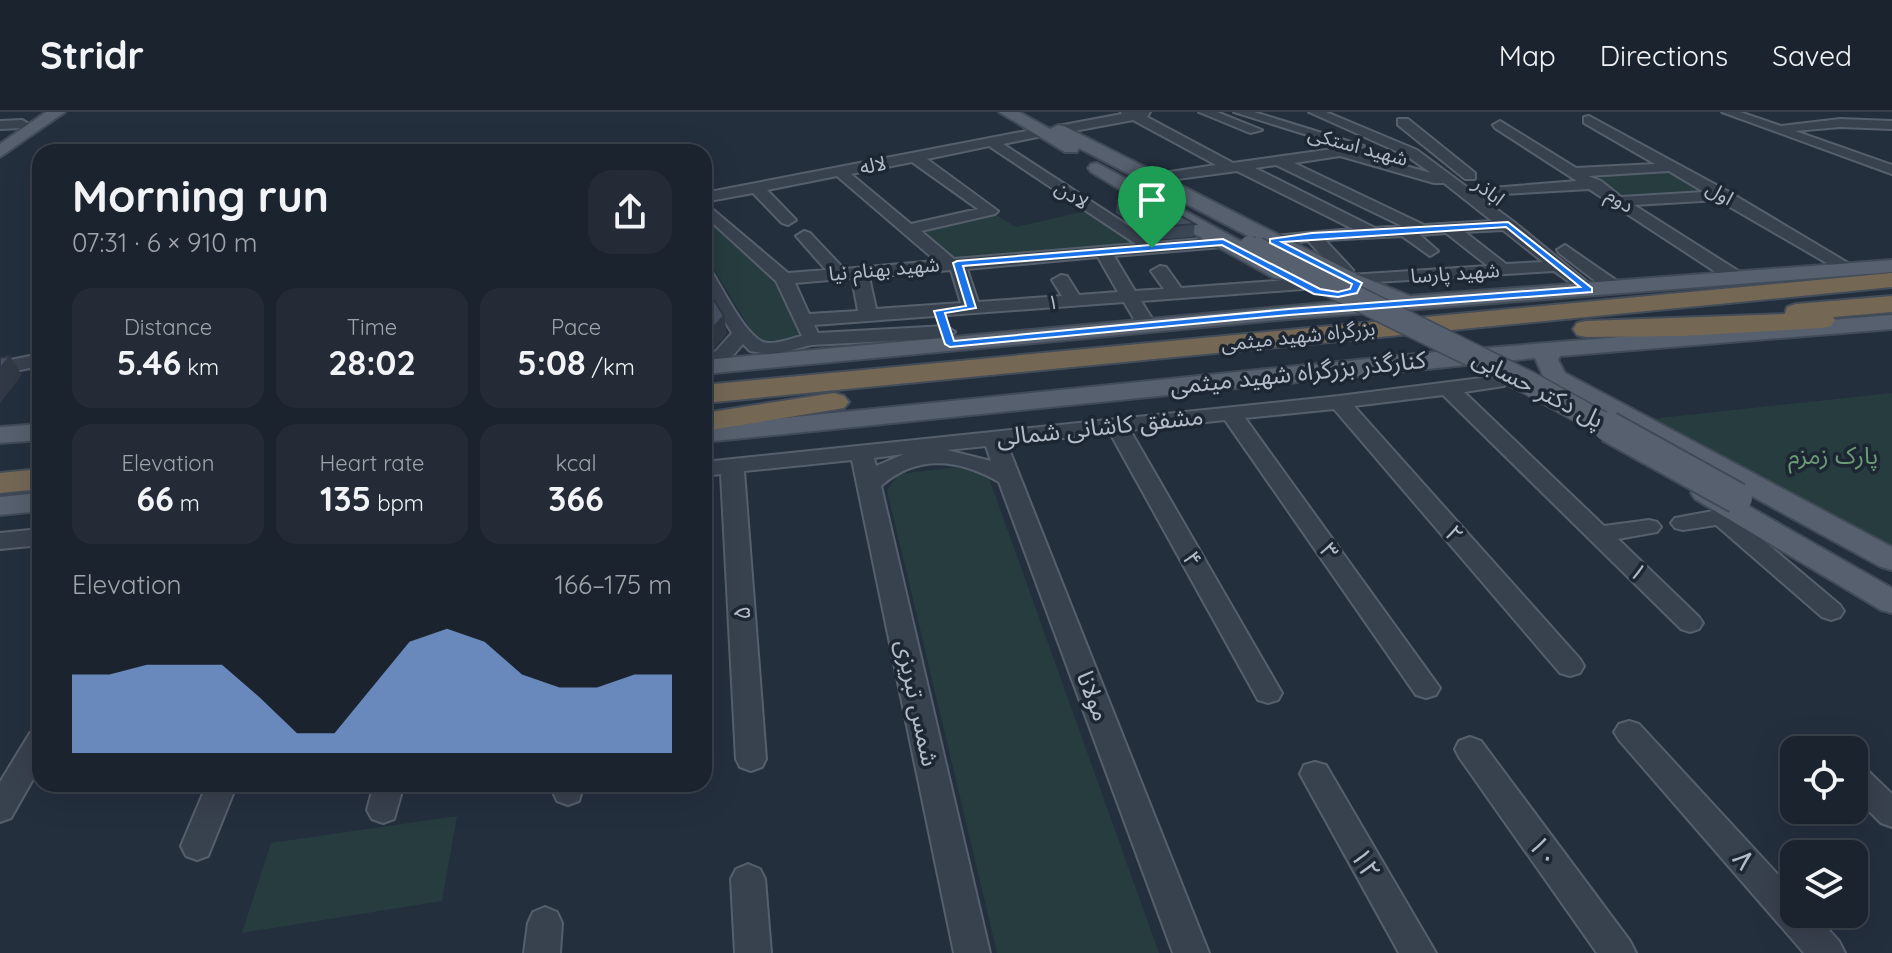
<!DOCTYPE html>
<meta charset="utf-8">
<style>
body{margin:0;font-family:Quicksand,"Noto Sans Arabic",sans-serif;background:#242b36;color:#f1f3f6;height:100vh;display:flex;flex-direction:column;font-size:30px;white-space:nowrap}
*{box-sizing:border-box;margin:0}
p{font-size:26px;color:#a0a4aa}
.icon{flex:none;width:44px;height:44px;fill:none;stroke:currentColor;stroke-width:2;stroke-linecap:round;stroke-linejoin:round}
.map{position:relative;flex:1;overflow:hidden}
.sheet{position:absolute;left:32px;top:32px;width:680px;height:648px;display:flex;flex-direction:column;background:#1b232e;border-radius:24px;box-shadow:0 8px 32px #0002,0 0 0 2px #39404a}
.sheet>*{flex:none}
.controls{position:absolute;left:1780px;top:624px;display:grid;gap:16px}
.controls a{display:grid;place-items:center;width:88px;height:88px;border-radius:16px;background:#1b232e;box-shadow:0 8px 32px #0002,0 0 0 2px #39404a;font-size:40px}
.pin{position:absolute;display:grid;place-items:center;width:68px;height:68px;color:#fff;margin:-82px -34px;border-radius:50% 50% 50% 0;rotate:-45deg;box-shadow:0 0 8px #0007}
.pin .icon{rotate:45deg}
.round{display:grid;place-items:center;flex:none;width:84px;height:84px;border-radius:24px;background:#242b36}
.summary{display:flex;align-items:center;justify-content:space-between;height:136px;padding:0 40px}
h1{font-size:44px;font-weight:700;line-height:60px}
.figures{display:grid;grid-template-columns:repeat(3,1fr);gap:12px;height:136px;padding:8px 40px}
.figures div{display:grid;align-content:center;border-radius:20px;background:#242b36;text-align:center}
.figures b{font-size:34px;font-weight:700}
.figures small{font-size:22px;font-weight:400}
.figures p{font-size:22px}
.chart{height:224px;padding:16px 40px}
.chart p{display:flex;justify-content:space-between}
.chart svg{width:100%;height:144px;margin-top:8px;fill:#8ab4f8;opacity:.7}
header{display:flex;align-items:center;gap:48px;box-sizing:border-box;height:112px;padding:0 40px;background:#1b232e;border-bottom:2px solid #39404a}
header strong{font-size:38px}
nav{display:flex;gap:44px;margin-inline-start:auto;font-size:28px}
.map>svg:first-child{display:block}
</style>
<header>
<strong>Stridr</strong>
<nav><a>Map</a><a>Directions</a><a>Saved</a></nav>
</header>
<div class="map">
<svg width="1892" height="841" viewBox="0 0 1892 841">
<rect width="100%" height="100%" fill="#242f3e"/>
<g fill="#263c3f">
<polygon points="1671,57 1712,80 1623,86 1585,62"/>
<polygon points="1090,98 1142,134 953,149 915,118 992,101 1016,115"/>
<polygon points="704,103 776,169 805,225 797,231 760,233 704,141"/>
<polygon points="1892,281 1892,440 1650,307"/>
<polygon points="967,354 989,366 1159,841 997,841 887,378 899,362"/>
<polygon points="457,704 442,789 242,821 271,731"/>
</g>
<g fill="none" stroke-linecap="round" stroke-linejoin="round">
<defs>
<g id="minor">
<path d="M 1121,0 L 1150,0 L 1147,5 L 1233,51 L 1340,36 L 1431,61 L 1407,44 L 1309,0 L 1326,0 L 1417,38 L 1514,110 L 1597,178 L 1588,183 L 1554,159 L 1344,172 L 1341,168 L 1350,163 L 1488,154 L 1446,121 L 1420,123 L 1438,139 L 1430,144 L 1402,124 L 1325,128 L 1353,158 L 1351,162 L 1339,162 L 1308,129 L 1273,134 L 1265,129 L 1273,124 L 1353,117 L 1237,59 L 1155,70 L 1150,69 L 1150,63 L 1216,53 L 1133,8 L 1058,22 L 1051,18 L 1058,14 L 1122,2 ZM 1340,44 L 1434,71 L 1444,71 L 1492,109 L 1424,113 L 1294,51 ZM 1276,53 L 1402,114 L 1375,116 L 1255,56 ZM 1503,118 L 1543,150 L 1506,152 L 1465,120 Z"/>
<polygon points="1199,0 1217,0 1262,18 1250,21"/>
<polygon points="1234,0 1254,0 1364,34 1352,37"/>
<polygon points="1722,0 1740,0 1781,14 1840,7 1892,9 1892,17 1840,15 1795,19 1892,53 1892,62"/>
<path d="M 1589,4 L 1729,80 L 1858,157 L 1850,162 L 1844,161 L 1718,88 L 1634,93 L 1743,162 L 1746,166 L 1743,170 L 1731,170 L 1589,77 L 1486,83 L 1486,77 L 1491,76 L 1577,69 L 1495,16 L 1493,13 L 1500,9 L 1576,56 L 1655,52 L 1584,11 L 1584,5 ZM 1669,59 L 1704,80 L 1621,85 L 1601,69 L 1588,64 Z"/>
<polygon points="1398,7 1408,7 1475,61 1475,67 1465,67 1398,13"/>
<polygon points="0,9 22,8 29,12 22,16 0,17"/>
<path d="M 1042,16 L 1047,17 L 1047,23 L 1003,32 L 1155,131 L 1223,125 L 1231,130 L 1223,135 L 1114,144 L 1135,179 L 1164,177 L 1151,159 L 1160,154 L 1166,155 L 1181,176 L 1303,167 L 1312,172 L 1303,177 L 1141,189 L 1156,213 L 1147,219 L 1140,217 L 1124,190 L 814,213 L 818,221 L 946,214 L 955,220 L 946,226 L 811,233 L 772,243 L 750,239 L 743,232 L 730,247 L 704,259 L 704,245 L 716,239 L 732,221 L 704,175 L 704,156 L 710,157 C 722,175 744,222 763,230 C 774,234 791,226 802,224 L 776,169 L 704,103 L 704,81 ZM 989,34 L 1136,132 L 954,147 L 921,119 L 995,102 L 998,99 L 927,47 ZM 912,50 L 978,97 L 911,112 L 851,62 ZM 837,64 L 936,149 L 844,157 L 810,121 L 804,119 L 796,124 L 826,158 L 788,161 L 704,90 L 753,81 L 782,111 L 788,113 L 796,108 L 767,78 ZM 1098,145 L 1118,180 L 1079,183 L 1067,164 L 1061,163 L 1052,168 L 1062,184 L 978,190 L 967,157 ZM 951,158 L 961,191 L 876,197 L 869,165 ZM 852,166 L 858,199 L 809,202 L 795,171 Z"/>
<polygon points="1565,133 1620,171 1623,175 1620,179 1608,179 1559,141 1557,138"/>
<polygon points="40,242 40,254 0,262 0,250"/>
<path d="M 1497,264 L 1507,270 L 1504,274 L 1464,280 L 1604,414 L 1649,408 L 1657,410 L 1661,415 L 1657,420 L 1618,427 L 1699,505 L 1703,511 L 1699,517 L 1690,520 L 1681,517 L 1443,283 L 1354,294 L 1580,547 L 1584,554 L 1580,561 L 1570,564 L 1560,561 L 1334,297 L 1245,306 L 1440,576 L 1436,583 L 1426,586 L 1416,583 L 1225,308 L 1130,318 L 1282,581 L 1278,588 L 1268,591 L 1258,588 L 1110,321 L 1007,332 L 1209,841 L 1173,841 L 999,370 C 959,347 917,342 881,374 L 990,841 L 954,841 L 852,348 L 744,359 L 766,647 L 762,655 L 751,659 L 740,655 L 736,647 L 721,362 L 704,364 L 704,350 L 1339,284 ZM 986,334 L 991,349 L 947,338 ZM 904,342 L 876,354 L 874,346 Z"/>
<polygon points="1728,387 1736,389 1740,394 1734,404 1840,493 1844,499 1840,505 1831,508 1822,505 1716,413 1683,418 1675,416 1671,411 1675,406 1713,399 1720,389"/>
<polygon points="40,417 40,433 0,437 0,421"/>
<polygon points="1629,609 1639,612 1794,780 1794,802 1814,802 1839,829 1845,841 1804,841 1619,628 1614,620 1619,612"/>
<polygon points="40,618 40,655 11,706 0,710 0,670 30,621"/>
<polygon points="1470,625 1481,629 1630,829 1636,841 1597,841 1459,645 1455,637 1459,629"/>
<polygon points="1315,650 1326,653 1436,841 1399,841 1300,662 1304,653"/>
<polygon points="1857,656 1868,659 1892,682 1892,715 1881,711 1854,684 1854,657"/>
<polygon points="207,672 237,672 208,744 197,748 186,744 181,734"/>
<polygon points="374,672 404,672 394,707 383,711 372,707 367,698"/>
<polygon points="554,672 584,672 579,689 568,693 557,689 553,680"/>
<polygon points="748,752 760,757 765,767 771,841 735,841 731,767 736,757"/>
<polygon points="545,795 557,800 562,811 560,841 524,841 528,811 533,800"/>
</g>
<g id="major">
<polygon points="46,0 65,0 0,45 0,32"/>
<polygon points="999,0 1019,0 1050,17 1058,13 1064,14 1358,163 1410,184 1892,148 1892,160 1289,207 704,262 704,248 1378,186 1342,173 1079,36 1077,40 1065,40"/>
<polygon points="1097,51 1290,156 1293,161 1282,167 1274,166 1189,119 1091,60 1088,56 1091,52"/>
<polygon points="1892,203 1892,217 1560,244 1558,248 1565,261 1892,435 1892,458 1881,455 1546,271 1535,246 704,330 704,314 1436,240"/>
<polygon points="40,312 40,328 0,331 0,315"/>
<polygon points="1705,372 1715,375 1892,476 1892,501 1881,498 1695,387 1691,381 1695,375"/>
<polygon points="40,381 40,399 0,403 0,385"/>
</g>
<g id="highway">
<polygon points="1892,161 1892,175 704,291 704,273"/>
<polygon points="1892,184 1892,200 1833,205 1835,208 1831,214 1822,216 1682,224 1586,225 1577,223 1573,217 1577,211 1586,209 1785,202 1787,195 1796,192"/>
<polygon points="834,281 844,284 849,290 844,296 704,319 704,301"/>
<polygon points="40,357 40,377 0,381 0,361"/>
</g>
</defs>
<use href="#minor" stroke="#565f6c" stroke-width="4"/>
<use href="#major" stroke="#414a57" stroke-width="4"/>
<use href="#highway" stroke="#434c59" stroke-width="4"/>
<use href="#minor" fill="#38414e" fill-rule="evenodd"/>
<use href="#major" fill="#56606e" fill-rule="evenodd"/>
<use href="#highway" fill="#746855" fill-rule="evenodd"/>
<defs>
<polyline id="major-bridge-far2" points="1249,133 1261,139"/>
<polyline id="major-bridge-far1" points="1257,137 1529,271 1612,317"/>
<polyline id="major-bridge" points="1609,315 1737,386"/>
</defs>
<use href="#major-bridge-far2" stroke="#414a57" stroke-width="20" stroke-linecap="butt"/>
<use href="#major-bridge-far1" stroke="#414a57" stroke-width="26" stroke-linecap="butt"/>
<use href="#major-bridge" stroke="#414a57" stroke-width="34" stroke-linecap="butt"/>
<use href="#major-bridge-far2" stroke="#56606e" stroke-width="18"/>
<use href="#major-bridge-far1" stroke="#56606e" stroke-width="23"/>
<use href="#major-bridge" stroke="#56606e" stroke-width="30"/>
</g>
<polygon fill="#3b4654" points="1117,89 1195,112 1193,125 1156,128 1116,101"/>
<g fill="#303945">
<polygon points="724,204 727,222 714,237 704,242 704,222"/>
<polygon points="10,244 22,263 0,291 0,257"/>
</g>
<g fill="#455162" stroke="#303945" stroke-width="2">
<polygon points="1145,83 1195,112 1157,115 1117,89"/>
<polygon points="704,172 724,204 711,218 704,222"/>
<polygon points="10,244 0,257 0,246"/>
</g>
<path fill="#1a73e8" stroke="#fff" stroke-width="2" fill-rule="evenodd" d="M 1508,110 L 1592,176 L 1592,180 L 1289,203 L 950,235 L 945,232 L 934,199 L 966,194 L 953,151 L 957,149 L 1223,127 L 1320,177 L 1338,180 L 1350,177 L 1352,172 L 1270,131 L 1270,127 L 1312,121 ZM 1506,115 L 1580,175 L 1289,197 L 954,229 L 945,201 L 976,196 L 963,154 L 1222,133 L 1314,182 L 1338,185 L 1357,181 L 1362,171 L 1282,130 Z"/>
<g text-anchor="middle" stroke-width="7" stroke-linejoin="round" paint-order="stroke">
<g font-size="20" fill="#b4bcc9" stroke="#1d2633">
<text transform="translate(1358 34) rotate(15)" y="7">شهید استکی</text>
<text transform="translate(873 53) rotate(-11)" y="7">لاله</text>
<text transform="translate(1489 79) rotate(38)" y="7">اباذر</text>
<text transform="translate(1720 81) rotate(30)" y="7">اول</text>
<text transform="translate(1072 83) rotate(33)" y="7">لادن</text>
<text transform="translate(1620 88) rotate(33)" y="7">دوم</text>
<text transform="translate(884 157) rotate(-5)" y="7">شهید بهنام نیا</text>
<text transform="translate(1455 161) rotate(-4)" y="7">شهید پارسا</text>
<text transform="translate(1053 190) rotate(-4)" y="7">۱</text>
<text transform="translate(1298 224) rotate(-6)" y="7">بزرگراه شهید میثمی</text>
</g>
<g font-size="24" fill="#b4bcc9" stroke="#1d2633">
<text transform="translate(1298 261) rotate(-6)" y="8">کنارگذر بزرگراه شهید میثمی</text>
<text transform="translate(1538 277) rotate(27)" y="8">پل دکتر حسابی</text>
<text transform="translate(1100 315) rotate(-6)" y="8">مشفق کاشانی شمالی</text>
<text transform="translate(1454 422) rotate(49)" y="8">۲</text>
<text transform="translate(1329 439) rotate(55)" y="8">۳</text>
<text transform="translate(1192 447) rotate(61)" y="8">۴</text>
<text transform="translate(1638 460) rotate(44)" y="8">۱</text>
<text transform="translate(742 501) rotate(-94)" y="8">۵</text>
<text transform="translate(1093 584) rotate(69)" y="8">مولانا</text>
<text transform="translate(917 591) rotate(78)" y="8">شمس تبریزی</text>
</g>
<g font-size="24" fill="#6b9a76" stroke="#1d2633">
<text x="1833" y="352">پارک زمزم</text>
</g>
<g font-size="28" fill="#b4bcc9" stroke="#1d2633">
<text transform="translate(1544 739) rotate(54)" y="10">۱۰</text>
<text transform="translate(1744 747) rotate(49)" y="10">۸</text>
<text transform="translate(1366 751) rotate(60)" y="10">۱۲</text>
</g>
</g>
</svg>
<div class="controls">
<a><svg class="icon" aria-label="locate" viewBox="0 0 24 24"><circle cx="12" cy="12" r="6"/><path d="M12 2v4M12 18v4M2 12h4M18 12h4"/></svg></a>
<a><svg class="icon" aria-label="layers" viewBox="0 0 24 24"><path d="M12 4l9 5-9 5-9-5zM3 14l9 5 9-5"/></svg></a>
</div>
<div class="pin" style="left:1152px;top:136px;background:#1e9e55"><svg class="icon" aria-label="arrive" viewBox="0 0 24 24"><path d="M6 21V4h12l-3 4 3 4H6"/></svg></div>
<section class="sheet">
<div class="summary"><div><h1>Morning run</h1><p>07:31 · 6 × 910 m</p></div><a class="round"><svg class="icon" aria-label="share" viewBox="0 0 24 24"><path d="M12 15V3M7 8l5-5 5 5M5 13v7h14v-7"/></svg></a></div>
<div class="figures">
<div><p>Distance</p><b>5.46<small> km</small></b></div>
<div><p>Time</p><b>28:02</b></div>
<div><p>Pace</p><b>5:08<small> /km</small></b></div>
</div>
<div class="figures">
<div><p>Elevation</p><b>66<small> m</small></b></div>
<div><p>Heart rate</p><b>135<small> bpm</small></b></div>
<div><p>kcal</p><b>366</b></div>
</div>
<div class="chart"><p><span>Elevation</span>166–175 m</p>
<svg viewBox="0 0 160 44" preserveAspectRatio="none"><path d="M0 44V20L10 20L20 17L30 17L40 17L50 27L60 38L70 38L80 24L90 10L100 6L110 10L120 20L130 24L140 24L150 20L160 20V44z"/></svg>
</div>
</section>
</div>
